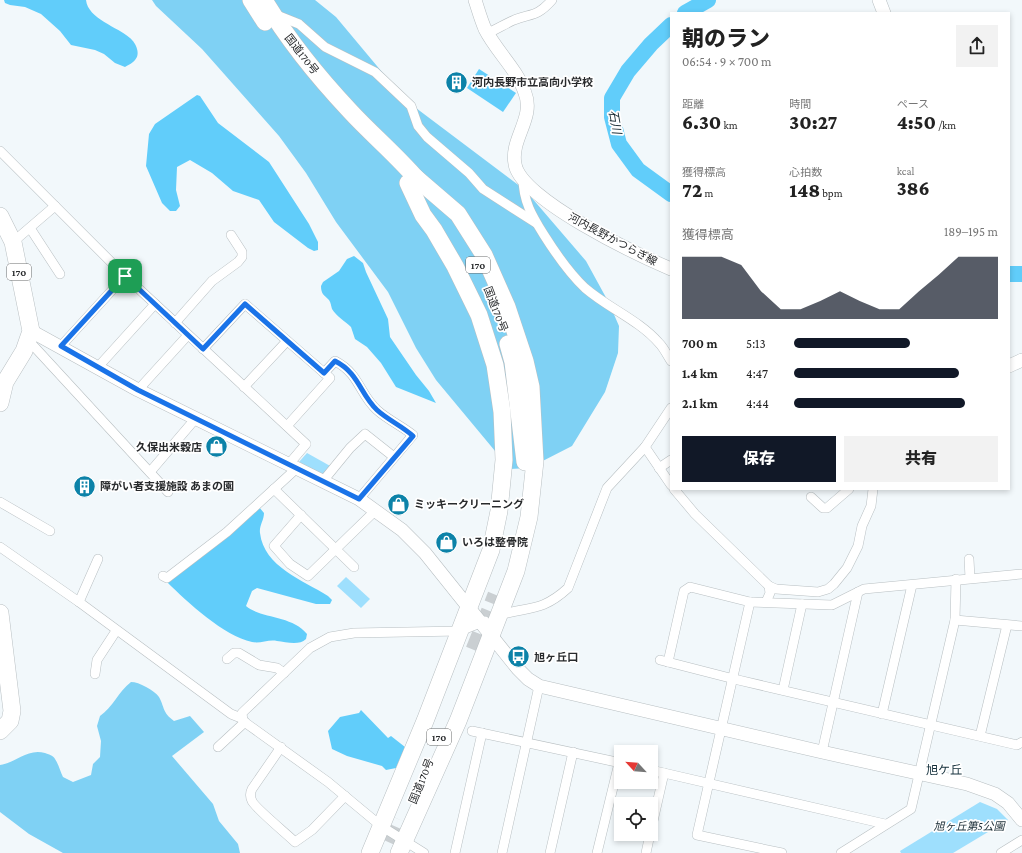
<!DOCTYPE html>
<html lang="ja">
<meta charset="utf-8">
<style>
body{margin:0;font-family:"Crimson Pro","Noto Sans JP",serif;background:#f2f2f2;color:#222;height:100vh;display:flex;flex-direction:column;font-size:15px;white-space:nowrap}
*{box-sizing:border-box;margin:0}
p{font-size:13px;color:#767676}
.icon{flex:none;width:22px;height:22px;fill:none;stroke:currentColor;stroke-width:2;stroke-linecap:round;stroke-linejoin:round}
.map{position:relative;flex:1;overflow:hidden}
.details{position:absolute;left:670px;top:12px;width:340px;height:478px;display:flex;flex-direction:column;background:#fff;border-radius:0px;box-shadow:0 2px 6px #0003}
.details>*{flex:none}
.needle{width:26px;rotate:296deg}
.fabs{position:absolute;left:614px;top:745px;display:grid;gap:8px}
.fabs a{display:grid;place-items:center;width:44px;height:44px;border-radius:0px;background:#fff;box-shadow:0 2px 6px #0003;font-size:20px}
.pin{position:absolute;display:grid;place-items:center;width:34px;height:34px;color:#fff;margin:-17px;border-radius:8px;box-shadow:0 2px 6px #0006}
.round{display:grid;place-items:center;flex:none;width:42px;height:42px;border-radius:0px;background:#f2f2f2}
.summary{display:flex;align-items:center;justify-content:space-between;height:68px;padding:0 12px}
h1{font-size:22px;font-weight:800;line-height:30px}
.figures{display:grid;grid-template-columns:repeat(3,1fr);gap:6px;height:68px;padding:4px 12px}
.figures div{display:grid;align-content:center}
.figures b{font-size:20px;font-weight:800}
.figures small{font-size:11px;font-weight:400}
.figures p{font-size:11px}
.chart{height:112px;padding:8px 12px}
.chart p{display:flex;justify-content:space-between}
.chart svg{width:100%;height:72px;margin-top:4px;fill:#111827;opacity:.7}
.primary-button{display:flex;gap:8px;margin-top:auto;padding:8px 12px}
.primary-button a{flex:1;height:46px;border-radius:0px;background:#111827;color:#fff;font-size:16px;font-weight:800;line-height:46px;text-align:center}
.primary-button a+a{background:#f2f2f2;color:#222}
ul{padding:0 12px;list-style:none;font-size:13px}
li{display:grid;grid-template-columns:64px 48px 1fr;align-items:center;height:30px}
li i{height:10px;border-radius:5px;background:#111827}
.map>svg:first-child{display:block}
</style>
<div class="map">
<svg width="1022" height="853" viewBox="0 0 1022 853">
<rect width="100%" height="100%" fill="#f2f8fb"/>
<g fill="#9edffd">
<polygon points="307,453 332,467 325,476 299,462"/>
<polygon points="346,577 370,599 361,608 337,586"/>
<polygon points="980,802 997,809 1008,820 953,853 901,853 900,851"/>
</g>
<g fill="#7fd1f4">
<polygon points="152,0 315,0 336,17 387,78 416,108 525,190 586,261 609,303 619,326 618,353 605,392 572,446 529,468 510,469 436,380 416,348 388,292 336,222 306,173 279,136 202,49 156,6"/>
<path d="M 131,682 C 139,682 154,690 159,697 C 165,708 162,712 174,721 L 190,716 L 204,732 L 172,756 L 213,804 L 219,821 L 238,844 L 240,853 L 63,853 L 29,834 L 0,812 L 0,765 C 16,763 27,748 45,753 C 48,754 54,756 55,759 C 59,765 60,771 63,777 L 73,782 L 91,775 L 93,764 L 100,757 L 101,741 L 97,726 L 100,716 C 113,707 118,692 131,682 Z"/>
</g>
<g fill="#61cdfa">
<path d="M 4,0 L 86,0 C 88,19 118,27 130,38 C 136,43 141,54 135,60 C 133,63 128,65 125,67 L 115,63 L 104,54 L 95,50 L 71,45 L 60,31 L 41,14 L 25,7 L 10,5 L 5,3 Z"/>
<polygon points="479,69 516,93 503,112 467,88"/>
<polygon points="197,95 200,96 218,123 269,162 309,224 318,242 318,250 314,251 308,248 274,222 259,200 233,191 212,173 190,160 177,167 176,190 180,206 176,211 170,211 162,203 146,166 149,134 155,124"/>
<path d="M 354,256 L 363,263 L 366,272 L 388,319 L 390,337 L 416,375 L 429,391 L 436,403 L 396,387 L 381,363 L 367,347 L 355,339 L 351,327 C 346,322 336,316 332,309 C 331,306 331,303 329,300 C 324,295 321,294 321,286 L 323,282 L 339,271 L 347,259 Z"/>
<path d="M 259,507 L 264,513 C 264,520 259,526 260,533 C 264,567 303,580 328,596 L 332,600 L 330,604 L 316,604 L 257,588 L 252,591 L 246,606 C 261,619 292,615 307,634 L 306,639 C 299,646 286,642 277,641 C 269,639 260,644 252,642 C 224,636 187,602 167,582 L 225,538 Z"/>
<polygon points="361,710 388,738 391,736 405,747 396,768 386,770 382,766 347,756 332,749 328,731 340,717 359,713"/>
</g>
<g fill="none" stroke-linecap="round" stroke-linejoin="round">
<g stroke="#61cdfa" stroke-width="16">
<polyline points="685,13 708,0"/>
<polyline points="671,25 651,44 628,71 612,98 612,117 619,144 638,170 671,194"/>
<polyline points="1009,274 1022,274"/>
</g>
<g stroke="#cacfd2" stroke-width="17" stroke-dasharray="17 8" stroke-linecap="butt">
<polyline points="474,650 496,595"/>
<polyline points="386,841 396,818"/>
</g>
<defs>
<g id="street">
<polyline points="274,14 299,24 325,47 375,72 411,106 418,126 427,137 469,173 483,189 536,223"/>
<path d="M 488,33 C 497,29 505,24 514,20 C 532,13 537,17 552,0"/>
<polyline points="0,151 125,276 306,444 289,464"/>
<path d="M 523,178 C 523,201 532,216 544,235 C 556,254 569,273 585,288 C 608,308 639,320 659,343 C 664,348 667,355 671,361"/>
<polyline points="30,228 60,274"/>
<polyline points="13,242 55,206"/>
<polyline points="175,323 212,281 238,262 242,257 242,252 231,235"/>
<polyline points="29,341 168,492"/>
<polyline points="61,346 125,276"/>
<polyline points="203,349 245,304 330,378 287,426"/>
<polyline points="98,367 155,304"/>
<path d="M 324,373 L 335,361 C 360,374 359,394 377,410 C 388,420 402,426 413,435 L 359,499"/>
<polyline points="244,387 287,341"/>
<polyline points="138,390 188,335"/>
<polyline points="645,447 671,485"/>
<polyline points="659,468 671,460"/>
<polyline points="150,472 196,418"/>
<polyline points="323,481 350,448 365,434 394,457"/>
<polyline points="274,489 354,567"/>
<polyline points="674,489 695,514 769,586 770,593 766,602"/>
<polyline points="811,497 823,508 827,508 849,489"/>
<polyline points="0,502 50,531"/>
<polyline points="301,515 274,546 290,564 308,576 376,510"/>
<polyline points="0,547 79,602 231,714 241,718"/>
<polyline points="969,559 970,578"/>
<polyline points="163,576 167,578 227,532 297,468"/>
<polyline points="769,586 776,589 818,592 828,589 834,584 847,568 858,546 862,526 871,506 873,489"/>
<polyline points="79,602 98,559"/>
<polyline points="750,602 697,835 782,853"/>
<path d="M 497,616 C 527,606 541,613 568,588 L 607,488 L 645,447 L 671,408"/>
<polyline points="955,620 1022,626"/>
<polyline points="227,659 234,653 239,653 259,665 277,668 284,673"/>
<polyline points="660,660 734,679 1017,745 1022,742"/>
<polyline points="668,662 684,591 690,587 750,602 832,605 864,589 1022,574"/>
<polyline points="95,674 97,660 116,631"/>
<polyline points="783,690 802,604"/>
<polyline points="882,714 912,585"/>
<polyline points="472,731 621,763"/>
<polyline points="980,736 1007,625"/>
<polyline points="218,747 245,722"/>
<path d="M 281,747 L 252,789 C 250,793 250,797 252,801 C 254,807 288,835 295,842 L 312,830 L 345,796"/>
<polyline points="822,752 858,592"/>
<polyline points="651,770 885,824"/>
<polyline points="651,830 664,773"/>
<polyline points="424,853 381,826 328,782 243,721 242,713 310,648 330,637 354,633 460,631 485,621"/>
<polyline points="455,853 482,733"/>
<polyline points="502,853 539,686"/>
<polyline points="550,853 573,752"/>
<polyline points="597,853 619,763"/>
<polyline points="646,853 650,834"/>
<polyline points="841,853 911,809 955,620 956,579"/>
<polyline points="1001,853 1022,840"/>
</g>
<g id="secondary">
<path d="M 475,0 C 478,9 481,20 485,29 C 496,51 517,69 525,93 C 535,118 510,139 515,164 C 520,199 638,255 671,269"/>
<polyline points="879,0 884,13"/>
<polyline points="31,331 138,390 359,499 402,530 425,553 518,669 528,679 539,686 822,752 967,784 995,794 1008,803 1022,820"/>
<polyline points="1009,366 1022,360"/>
</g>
<g id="highway">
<polyline points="251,0 265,22"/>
<path d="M 264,0 C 288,40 318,77 350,111 C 373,136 400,158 422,185"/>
<polyline points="0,216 13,242 31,331 24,351 5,382 0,403"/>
<polyline points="508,344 513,362 525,462"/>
<polyline points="0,613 12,711 10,721 0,731"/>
<polyline points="370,853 425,721 491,550 499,511 504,460 502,412 495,365 479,315 455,266 434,230 423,215 408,183"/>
<polyline points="399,853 458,721 516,571 529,517 535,461 531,387 525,361 507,307 484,255 458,214 415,177"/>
</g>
</defs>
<use href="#street" stroke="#b8bfc2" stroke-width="10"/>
<use href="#secondary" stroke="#b8bfc2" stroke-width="14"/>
<use href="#highway" stroke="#b8bfc2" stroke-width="18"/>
<use href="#street" stroke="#fff" stroke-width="9"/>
<use href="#secondary" stroke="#fff" stroke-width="13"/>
<use href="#highway" stroke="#fff" stroke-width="17"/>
</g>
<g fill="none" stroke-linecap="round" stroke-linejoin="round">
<defs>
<path id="route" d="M 125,276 L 203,349 L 245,304 L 324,373 L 335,361 C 359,373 360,394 377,410 C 388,420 402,426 413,436 L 359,499 L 138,390 L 61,346 Z"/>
</defs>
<use href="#route" stroke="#fff" stroke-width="8"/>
<use href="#route" stroke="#1a73e8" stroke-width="5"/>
</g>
<defs>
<symbol id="building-disc" viewBox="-11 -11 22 22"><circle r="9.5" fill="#0c82a8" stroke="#fff"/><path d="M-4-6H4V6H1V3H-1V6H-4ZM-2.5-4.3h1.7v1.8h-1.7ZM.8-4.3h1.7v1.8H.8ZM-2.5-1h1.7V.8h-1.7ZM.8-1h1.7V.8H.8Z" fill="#fff"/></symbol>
<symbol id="shop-disc" viewBox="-11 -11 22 22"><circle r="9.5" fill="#0c82a8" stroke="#fff"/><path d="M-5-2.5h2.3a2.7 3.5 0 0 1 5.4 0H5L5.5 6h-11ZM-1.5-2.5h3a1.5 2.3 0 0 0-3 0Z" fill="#fff"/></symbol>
<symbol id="bus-disc" viewBox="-11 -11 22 22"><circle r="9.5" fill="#0c82a8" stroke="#fff"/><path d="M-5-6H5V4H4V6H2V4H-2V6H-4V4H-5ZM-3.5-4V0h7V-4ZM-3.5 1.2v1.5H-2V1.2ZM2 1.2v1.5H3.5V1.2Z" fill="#fff"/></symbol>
</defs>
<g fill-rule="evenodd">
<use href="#building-disc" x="444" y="70" width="25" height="25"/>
<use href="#shop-disc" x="204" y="434" width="25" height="25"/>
<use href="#building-disc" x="72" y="474" width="25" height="25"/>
<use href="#shop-disc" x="386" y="492" width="25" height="25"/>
<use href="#shop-disc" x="434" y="530" width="25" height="25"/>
<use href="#bus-disc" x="506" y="644" width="25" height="25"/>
</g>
<g text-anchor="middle" stroke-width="3.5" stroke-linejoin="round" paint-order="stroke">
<g fill="#fff" stroke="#686a6b" stroke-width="1">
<rect x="466" y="257" width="24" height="16" rx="3"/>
<rect x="7" y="264" width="24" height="16" rx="3"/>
<rect x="427" y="729" width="24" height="16" rx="3"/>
</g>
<g font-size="10" font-weight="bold" fill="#282a2c">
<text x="478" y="269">170</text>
<text x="19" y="276">170</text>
<text x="439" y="741">170</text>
</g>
<g font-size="11" fill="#282a2c" stroke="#fff">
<text transform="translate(302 54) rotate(52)" y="4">国道170号</text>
<text transform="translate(613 239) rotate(28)" y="4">河内長野かつらぎ線</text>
<text transform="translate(496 309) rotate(69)" y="4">国道170号</text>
<text transform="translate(421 781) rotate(-68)" y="4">国道170号</text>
</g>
<g font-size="11" font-weight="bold" fill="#282a2c" stroke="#fff" text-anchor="start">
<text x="472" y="86">河内長野市立高向小学校</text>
<text x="202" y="451" text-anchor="end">久保出米穀店</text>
<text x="100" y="490">障がい者支援施設 あまの園</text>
<text x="414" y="508">ミッキークリーニング</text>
<text x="462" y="546">いろは整骨院</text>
<text x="534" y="661">旭ヶ丘口</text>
</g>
<g font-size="11" font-style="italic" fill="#1a2d36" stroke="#fff">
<text x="969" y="830">旭ヶ丘第5公園</text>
</g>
<g font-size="12" font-style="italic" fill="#192c35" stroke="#fff">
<text transform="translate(615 122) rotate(80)" y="4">石川</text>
</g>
<g font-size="12" fill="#112d39" stroke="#fff">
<text x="944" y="774">旭ケ丘</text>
</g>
</g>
</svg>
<div class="fabs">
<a><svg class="needle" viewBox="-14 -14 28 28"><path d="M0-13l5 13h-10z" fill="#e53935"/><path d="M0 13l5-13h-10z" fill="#767676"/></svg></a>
<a><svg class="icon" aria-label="locate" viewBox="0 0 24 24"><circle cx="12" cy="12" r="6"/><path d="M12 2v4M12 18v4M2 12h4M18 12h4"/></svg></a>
</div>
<div class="pin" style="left:125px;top:276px;background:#1e9e55"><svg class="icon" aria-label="arrive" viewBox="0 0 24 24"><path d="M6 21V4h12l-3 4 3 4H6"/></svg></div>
<section class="details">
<div class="summary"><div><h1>朝のラン</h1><p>06:54 · 9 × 700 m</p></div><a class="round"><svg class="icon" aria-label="share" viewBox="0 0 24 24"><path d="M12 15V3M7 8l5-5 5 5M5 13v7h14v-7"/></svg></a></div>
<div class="figures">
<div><p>距離</p><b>6.30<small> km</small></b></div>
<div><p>時間</p><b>30:27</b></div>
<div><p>ペース</p><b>4:50<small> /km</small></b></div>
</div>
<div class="figures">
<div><p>獲得標高</p><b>72<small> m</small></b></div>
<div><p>心拍数</p><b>148<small> bpm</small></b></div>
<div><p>kcal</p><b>386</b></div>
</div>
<div class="chart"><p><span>獲得標高</span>189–195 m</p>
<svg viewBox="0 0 160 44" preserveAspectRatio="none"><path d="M0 44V6L10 6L20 6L30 11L40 27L50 38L60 38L70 33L80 27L90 33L100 38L110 38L120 27L130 17L140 6L150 6L160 6V44z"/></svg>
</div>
<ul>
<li><b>700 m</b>5:13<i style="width:57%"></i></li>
<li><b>1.4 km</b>4:47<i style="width:81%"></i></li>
<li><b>2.1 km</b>4:44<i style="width:84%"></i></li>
</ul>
<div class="primary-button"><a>保存</a><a>共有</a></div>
</section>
</div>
